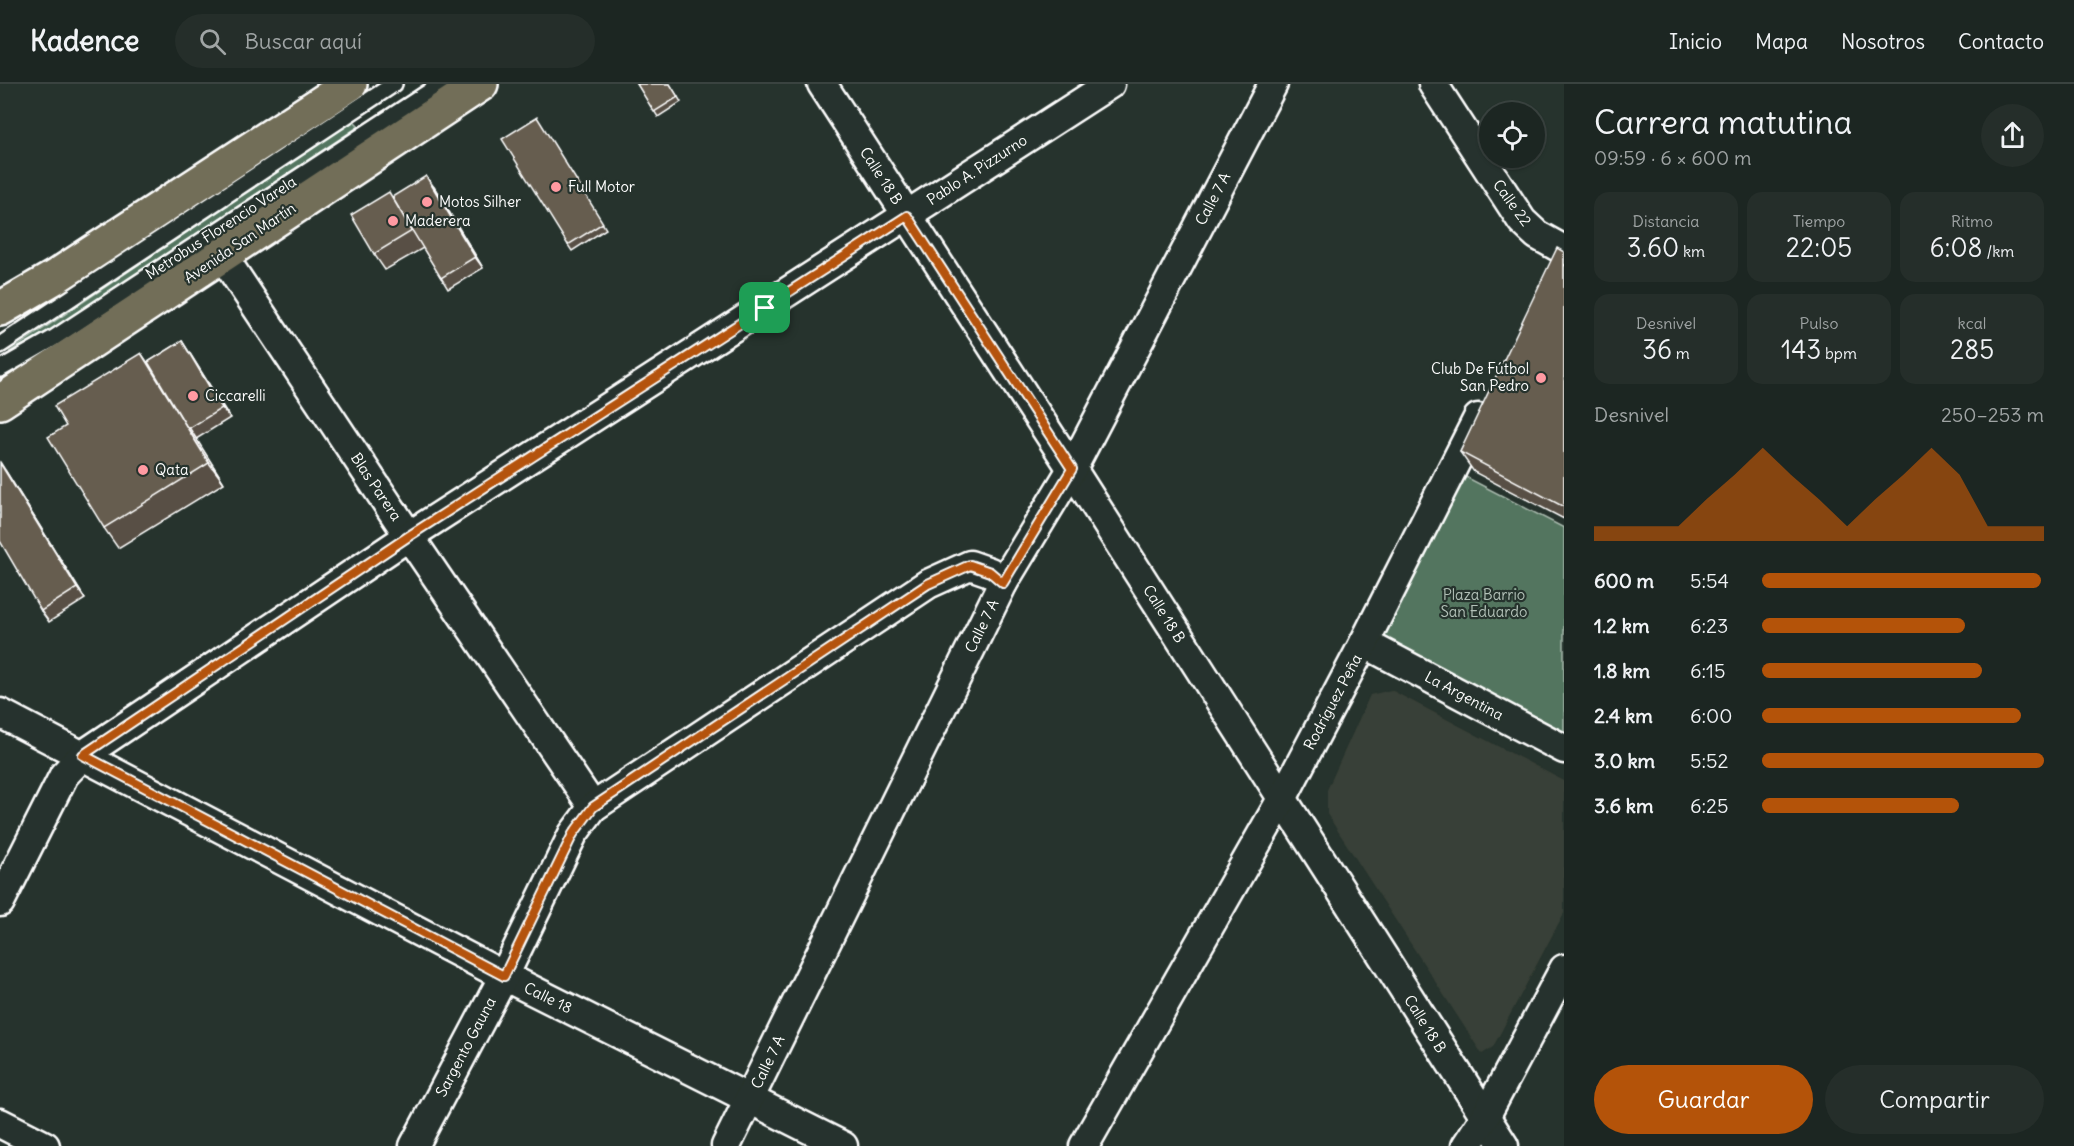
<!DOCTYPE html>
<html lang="es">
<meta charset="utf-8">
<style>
body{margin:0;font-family:Delius,sans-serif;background:#252e2a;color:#f1f3f6;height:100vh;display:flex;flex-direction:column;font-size:22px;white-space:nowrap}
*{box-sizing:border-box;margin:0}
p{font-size:20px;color:#a0a5a5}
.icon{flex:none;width:33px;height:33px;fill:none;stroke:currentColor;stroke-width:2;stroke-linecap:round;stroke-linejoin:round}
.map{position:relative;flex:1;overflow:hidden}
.drawer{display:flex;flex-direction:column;background:#1c2622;width:510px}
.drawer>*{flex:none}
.controls{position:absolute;left:1479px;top:18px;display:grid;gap:12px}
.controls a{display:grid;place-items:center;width:66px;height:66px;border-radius:50%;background:#1c2622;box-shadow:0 2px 4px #0004,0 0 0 2px #3a4340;font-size:30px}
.pin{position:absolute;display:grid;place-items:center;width:51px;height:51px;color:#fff;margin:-26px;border-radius:12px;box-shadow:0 3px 9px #0006}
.round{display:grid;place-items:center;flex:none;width:63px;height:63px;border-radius:32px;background:#252e2a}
.headline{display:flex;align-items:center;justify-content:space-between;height:102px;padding:0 30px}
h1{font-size:33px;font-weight:600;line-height:45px}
.stats{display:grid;grid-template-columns:repeat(3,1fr);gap:9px;height:102px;padding:6px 30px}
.stats div{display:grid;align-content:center;border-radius:15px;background:#252e2a;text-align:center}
.stats b{font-size:26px;font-weight:600}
.stats small{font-size:16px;font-weight:400}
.stats p{font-size:16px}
.chart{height:168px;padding:12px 30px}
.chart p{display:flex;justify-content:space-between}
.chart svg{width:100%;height:108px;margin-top:6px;fill:#b45309;opacity:.7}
.cta{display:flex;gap:12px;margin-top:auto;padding:12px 30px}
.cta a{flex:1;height:69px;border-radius:36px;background:#b45309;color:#fff;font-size:24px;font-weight:600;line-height:69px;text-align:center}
.cta a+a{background:#252e2a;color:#f1f3f6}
ul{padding:0 30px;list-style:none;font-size:20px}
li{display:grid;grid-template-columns:96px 72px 1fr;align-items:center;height:45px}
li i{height:15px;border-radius:8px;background:#b45309}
header{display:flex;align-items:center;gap:36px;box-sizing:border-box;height:84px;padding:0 30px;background:#1c2622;border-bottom:2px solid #3a4340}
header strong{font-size:28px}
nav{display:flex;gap:33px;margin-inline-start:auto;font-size:21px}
.search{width:420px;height:54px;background:#252e2a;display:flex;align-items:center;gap:15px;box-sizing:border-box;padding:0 21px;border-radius:33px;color:#a0a5a5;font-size:22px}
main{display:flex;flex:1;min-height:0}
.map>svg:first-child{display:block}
</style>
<header>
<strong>Kadence</strong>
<div class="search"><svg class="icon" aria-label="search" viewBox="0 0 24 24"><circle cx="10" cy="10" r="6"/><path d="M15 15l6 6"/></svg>Buscar aquí</div>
<nav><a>Inicio</a><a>Mapa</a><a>Nosotros</a><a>Contacto</a></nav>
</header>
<main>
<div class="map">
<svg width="1564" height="1062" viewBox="0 0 1564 1062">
<rect width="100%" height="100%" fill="#26332d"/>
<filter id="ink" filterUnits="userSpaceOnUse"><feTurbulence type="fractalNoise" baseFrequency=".0167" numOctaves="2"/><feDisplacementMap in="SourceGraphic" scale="12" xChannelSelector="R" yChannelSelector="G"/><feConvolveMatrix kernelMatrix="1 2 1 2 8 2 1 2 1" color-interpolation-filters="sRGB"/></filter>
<g filter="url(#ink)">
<polygon fill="#394037" points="1391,606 1564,697 1564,829 1493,963 1482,970 1327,730 1327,706 1370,611"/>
<g fill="#53745e" stroke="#a9baae" stroke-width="1.5">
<polygon points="353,36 359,42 44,251 9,268"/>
<polygon points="1460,390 1564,444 1564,655 1377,554"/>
</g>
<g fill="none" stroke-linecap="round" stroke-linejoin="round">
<defs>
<g id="service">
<polyline points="0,261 394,0"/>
<polyline points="0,285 54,254 441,0"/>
</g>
<g id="minor">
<polyline points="822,0 1072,385 1504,1062"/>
<polyline points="1433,0 1522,137 1537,151 1564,166"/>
<polyline points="222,171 409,452 593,723"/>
<polyline points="1364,559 1564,665"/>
<polyline points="0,629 504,892 843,1062"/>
<polyline points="0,818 64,691 83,671 409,452 1110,0"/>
<polyline points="0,1039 45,1062"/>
<polyline points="414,1062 504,892 573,750 593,723 928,500 970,481 990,488 1003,499"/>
<polyline points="726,1062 1003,499 1072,385 1273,0"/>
<polyline points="1084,1062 1282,715 1364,559 1478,334"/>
<polyline points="1466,1062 1485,1033 1564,885"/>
</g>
<g id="primary">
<polyline points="0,225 55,193 350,0"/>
<polyline points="0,318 481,0"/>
</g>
</defs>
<use href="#service" stroke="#fff" stroke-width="20"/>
<use href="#minor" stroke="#fff" stroke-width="33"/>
<use href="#primary" stroke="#fff" stroke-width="38"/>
<use href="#service" stroke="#26332d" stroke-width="15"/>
<use href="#minor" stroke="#26332d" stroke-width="28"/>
<use href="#primary" stroke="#726e59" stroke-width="33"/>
</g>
<g fill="#585044" stroke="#fff" stroke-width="1.5">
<polygon points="637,0 670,0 681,18 658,33"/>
<polygon points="540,39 606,145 572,167 568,161"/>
<polygon points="434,103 483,184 448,205 423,164 385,186 374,170 392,113"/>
<polygon points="1564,168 1564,435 1474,388 1460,368"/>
<polygon points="182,257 230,334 196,355 224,399 118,464 104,444 66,342 148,278"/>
<polygon points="5,386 85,515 49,538 41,527"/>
</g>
<g fill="#474137" stroke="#fff" stroke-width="1.5">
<polygon points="426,92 434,103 483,184 475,173"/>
<polygon points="182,257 189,268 230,334 222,324"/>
<polygon points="141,269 155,289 224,399 209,379"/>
<polygon points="0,378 5,386 85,515 77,504"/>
</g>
<g fill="#665d4f" stroke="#fff" stroke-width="1.5">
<polygon points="637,0 670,0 678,13 654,28"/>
<polygon points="537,33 603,139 568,161 502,55"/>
<polygon points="426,92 475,173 441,194 392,113"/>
<polygon points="389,108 412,147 374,170 351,131"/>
<polygon points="1557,164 1564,168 1564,423 1460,368"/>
<polygon points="182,257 222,324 188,345 148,278"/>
<polygon points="141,269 209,379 104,444 48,353 66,342 54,322"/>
<polygon points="0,379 77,504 41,527 0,457"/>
</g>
</g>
<g fill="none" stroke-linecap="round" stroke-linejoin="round" filter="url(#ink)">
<defs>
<polygon id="route" points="907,132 1072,385 1003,499 990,488 970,481 928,500 593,723 573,750 504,892 83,671 409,452"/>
</defs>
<use href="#route" stroke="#fff" stroke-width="12"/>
<use href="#route" stroke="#b45309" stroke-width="8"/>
</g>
<g fill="#ff9aa2" stroke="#26332d" stroke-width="2">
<circle cx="556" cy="103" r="6"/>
<circle cx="427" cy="118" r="6"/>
<circle cx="393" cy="137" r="6"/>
<circle cx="1541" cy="294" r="6"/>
<circle cx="193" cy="312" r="6"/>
<circle cx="143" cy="386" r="6"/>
</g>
<g text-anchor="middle" stroke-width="4.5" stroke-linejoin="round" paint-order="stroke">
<g font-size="15" fill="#fff" stroke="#26332d">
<text transform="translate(977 86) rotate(-33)" y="5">Pablo A. Pizzurno</text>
<text transform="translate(881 92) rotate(57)" y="5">Calle 18 B</text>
<text transform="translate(1213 115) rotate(-62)" y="5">Calle 7 A</text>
<text transform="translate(1512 119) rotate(54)" y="5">Calle 22</text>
<text transform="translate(221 144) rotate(-33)" y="5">Metrobus Florencio Varela</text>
<text transform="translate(240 159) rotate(-34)" y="5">Avenida San Martín</text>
<text transform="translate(376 403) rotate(56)" y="5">Blas Parera</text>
<text transform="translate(1164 530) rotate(58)" y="5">Calle 18 B</text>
<text transform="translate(982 542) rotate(-64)" y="5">Calle 7 A</text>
<text transform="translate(1464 612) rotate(28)" y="5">La Argentina</text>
<text transform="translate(1333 618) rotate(-62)" y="5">Rodríguez Peña</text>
<text transform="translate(548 914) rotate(26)" y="5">Calle 18</text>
<text transform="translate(1425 940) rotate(58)" y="5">Calle 18 B</text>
<text transform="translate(466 963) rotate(-62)" y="5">Sargento Gauna</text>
<text transform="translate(768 978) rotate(-64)" y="5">Calle 7 A</text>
</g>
<g font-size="15" fill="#fff" stroke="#26332d" text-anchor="start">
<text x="568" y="108">Full Motor</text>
<text x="439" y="123">Motos Silher</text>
<text x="405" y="142">Maderera</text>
<text x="1529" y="290" text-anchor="end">Club De Fútbol<tspan x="1529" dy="17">San Pedro</tspan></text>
<text x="205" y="317">Ciccarelli</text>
<text x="155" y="391">Qata</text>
</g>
<g font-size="15" fill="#b2c0b7" stroke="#26332d">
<text x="1484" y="516">Plaza Barrio<tspan x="1484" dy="17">San Eduardo</tspan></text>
</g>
</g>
</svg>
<div class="controls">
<a><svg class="icon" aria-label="locate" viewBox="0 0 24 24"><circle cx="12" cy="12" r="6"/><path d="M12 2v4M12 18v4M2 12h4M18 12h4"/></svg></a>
</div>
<div class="pin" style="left:765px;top:224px;background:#1e9e55"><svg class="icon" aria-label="arrive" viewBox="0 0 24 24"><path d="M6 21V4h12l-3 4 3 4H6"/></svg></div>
</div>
<section class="drawer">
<div class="headline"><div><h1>Carrera matutina</h1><p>09:59 · 6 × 600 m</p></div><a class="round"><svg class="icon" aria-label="share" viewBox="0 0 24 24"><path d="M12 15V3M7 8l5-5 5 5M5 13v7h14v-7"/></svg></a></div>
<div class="stats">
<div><p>Distancia</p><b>3.60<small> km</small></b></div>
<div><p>Tiempo</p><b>22:05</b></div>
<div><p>Ritmo</p><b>6:08<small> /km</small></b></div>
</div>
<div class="stats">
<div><p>Desnivel</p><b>36<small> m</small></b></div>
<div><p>Pulso</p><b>143<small> bpm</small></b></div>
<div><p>kcal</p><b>285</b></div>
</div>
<div class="chart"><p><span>Desnivel</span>250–253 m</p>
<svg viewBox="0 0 160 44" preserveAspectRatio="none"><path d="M0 44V38L10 38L20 38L30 38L40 27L50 17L60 6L70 17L80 27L90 38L100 27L110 17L120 6L130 17L140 38L150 38L160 38V44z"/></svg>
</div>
<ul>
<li><b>600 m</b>5:54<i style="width:99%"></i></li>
<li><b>1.2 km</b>6:23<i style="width:72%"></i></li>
<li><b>1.8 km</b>6:15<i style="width:78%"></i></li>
<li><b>2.4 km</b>6:00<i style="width:92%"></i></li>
<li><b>3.0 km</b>5:52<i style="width:100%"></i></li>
<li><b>3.6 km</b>6:25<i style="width:70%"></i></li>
</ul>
<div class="cta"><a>Guardar</a><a>Compartir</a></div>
</section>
</main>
